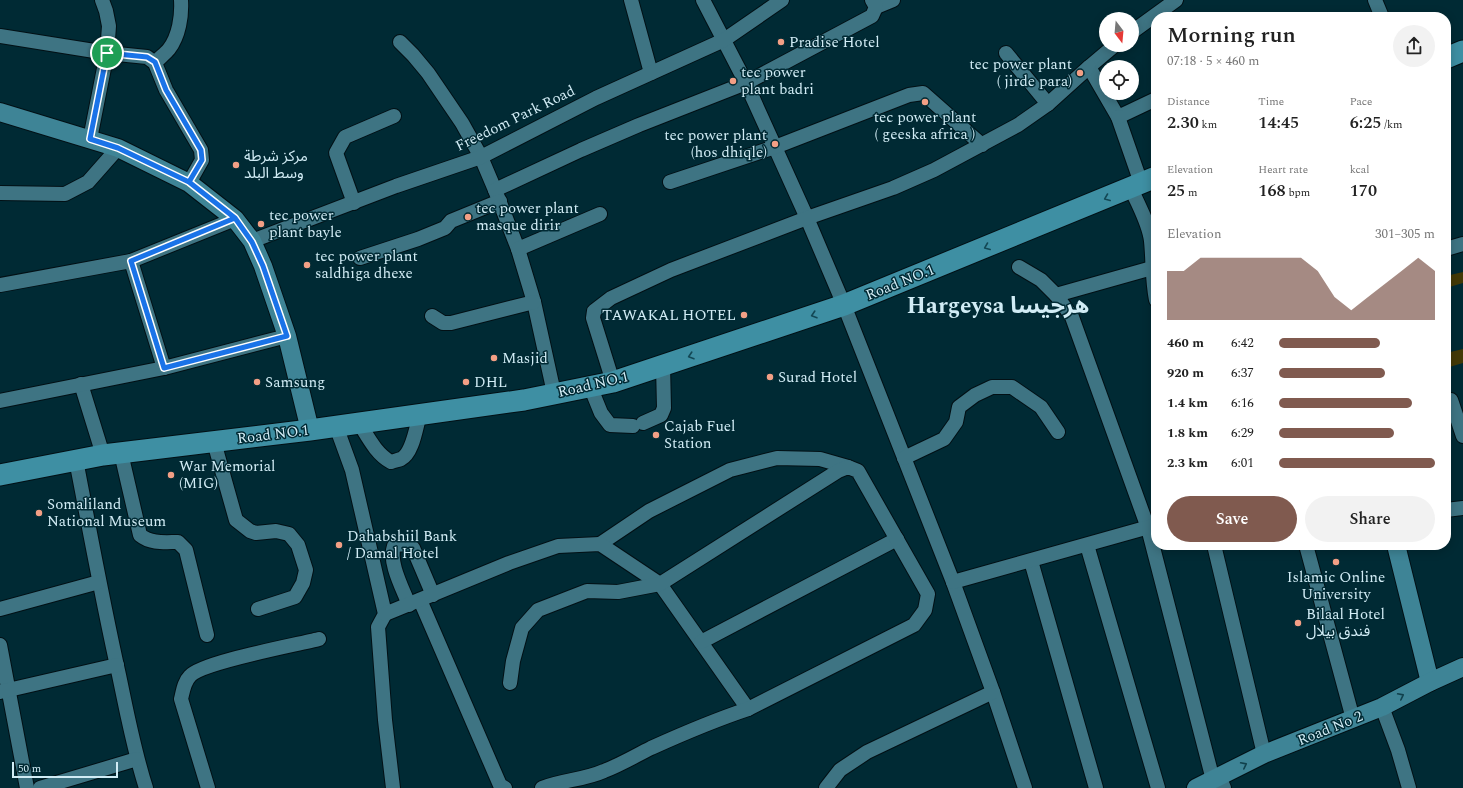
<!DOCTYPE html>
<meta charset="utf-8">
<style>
body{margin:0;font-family:Spectral,"Noto Sans Arabic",serif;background:#f2f2f2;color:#222;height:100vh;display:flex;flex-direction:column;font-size:15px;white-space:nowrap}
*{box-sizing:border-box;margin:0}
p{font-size:13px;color:#767676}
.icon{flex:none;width:22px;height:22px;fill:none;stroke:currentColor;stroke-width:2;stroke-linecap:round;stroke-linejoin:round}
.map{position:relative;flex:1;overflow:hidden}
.side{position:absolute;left:1151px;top:12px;width:300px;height:538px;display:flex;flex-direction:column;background:#fff;border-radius:16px;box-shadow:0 2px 10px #0003}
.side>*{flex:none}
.needle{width:26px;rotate:164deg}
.buttons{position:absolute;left:1099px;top:12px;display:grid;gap:8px}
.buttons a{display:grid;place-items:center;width:40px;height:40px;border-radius:50%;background:#fff;box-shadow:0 2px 10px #0003;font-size:20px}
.scale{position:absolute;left:12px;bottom:10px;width:106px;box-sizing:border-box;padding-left:4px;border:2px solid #d1ecf5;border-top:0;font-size:11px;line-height:14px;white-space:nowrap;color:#d1ecf5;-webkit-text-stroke:3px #002a34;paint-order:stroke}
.pin{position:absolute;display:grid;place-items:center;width:34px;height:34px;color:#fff;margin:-17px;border:2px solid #fff;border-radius:50%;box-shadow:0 1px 4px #0007}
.round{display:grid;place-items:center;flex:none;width:42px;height:42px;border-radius:21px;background:#f2f2f2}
.headline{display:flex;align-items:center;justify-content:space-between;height:68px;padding:0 16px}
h1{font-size:22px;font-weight:600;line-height:30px}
.stats{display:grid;grid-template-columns:repeat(3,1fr);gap:6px;height:68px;padding:4px 16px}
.stats div{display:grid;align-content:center}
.stats b{font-size:17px;font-weight:600}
.stats small{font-size:11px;font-weight:400}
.stats p{font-size:11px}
.chart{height:112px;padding:8px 16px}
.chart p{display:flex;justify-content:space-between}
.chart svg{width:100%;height:72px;margin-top:4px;fill:#805a4f;opacity:.7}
.button{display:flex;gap:8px;margin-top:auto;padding:8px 16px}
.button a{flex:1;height:46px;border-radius:24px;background:#805a4f;color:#fff;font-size:16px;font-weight:600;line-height:46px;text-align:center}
.button a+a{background:#f2f2f2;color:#222}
ul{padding:0 16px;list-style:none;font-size:13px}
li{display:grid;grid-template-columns:64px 48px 1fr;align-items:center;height:30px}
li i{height:10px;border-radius:5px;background:#805a4f}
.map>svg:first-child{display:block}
</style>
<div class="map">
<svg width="1463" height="788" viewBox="0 0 1463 788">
<rect width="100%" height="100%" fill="#002a34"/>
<g fill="#433906">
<polygon points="1463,272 1463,283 1446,288 1446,276"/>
<polygon points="1463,349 1463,363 1446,368 1446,353"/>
</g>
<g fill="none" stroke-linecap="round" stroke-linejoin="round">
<defs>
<g id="minor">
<polyline points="631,0 651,73"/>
<polyline points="703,0 746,83 807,218 844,305 953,582 993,692 1025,788"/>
<polyline points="1375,0 1382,17"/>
<polyline points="876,7 893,0"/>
<polyline points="1132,32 1176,0"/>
<polyline points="0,36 107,53 147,57 155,63 166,90 201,150 202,160 189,183"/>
<polyline points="400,42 413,55 428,73 462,123 481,157 495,190 518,249 534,302 554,393"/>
<polyline points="1115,45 1089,67 1118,117 1141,183"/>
<polyline points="1006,53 1048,104"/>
<path d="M 155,63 C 159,58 165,54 169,49 C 179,36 182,16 181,0"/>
<polyline points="1118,117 1156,99"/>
<polyline points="90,139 107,53 109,26 106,11 102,0"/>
<polyline points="670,182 775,147 909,95 923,93 982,145"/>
<path d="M 1131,188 C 1138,205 1149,223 1151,241 C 1153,261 1152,280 1156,300"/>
<polyline points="495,190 581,150 639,125 746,83 872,16 876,7 872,0"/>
<polyline points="0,193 65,194 88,182 118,148"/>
<polyline points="354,203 336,153 345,137 394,116"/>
<polyline points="252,241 396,186 481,157 596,98 724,40 782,0"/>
<polyline points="518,249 600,214"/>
<polyline points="1446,249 1463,244"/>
<polyline points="360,258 418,239 445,228 451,221 500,201"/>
<polyline points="131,261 164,368"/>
<polyline points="1019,267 1041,280 1056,295 1072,317 1148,528 1213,780"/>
<polyline points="0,285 131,261 235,219"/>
<polyline points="1056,295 1152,268"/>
<polyline points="432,316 443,323 451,323 534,302"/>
<polyline points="613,382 593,318 594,311 611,298 671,270 807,218 893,188 934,170 1018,125 1048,104 1089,67"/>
<polyline points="81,384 103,455"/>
<polyline points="590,386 601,413 610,425 633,426"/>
<polyline points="1451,400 1463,436"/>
<polyline points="0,401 164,368 287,336"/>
<path d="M 359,423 C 368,437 376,454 391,462 C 394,461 398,460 401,459 C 413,453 416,427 420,414"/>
<polyline points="643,423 661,415 664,408 663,365"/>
<polyline points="336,426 352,470 385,614 378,627 385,720 393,788"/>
<polyline points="214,442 236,520 250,531 256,533 276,531 289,534 298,545 306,570 303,583 295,597 258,609"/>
<path d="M 121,453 L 140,535 C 151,544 165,542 178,542 L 186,550 L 207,635"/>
<polyline points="904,458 944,439 956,422 959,407 975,395 992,387 1012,387 1041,407 1058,432"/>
<path d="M 76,460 C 90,532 103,604 119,675 C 127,713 134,751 146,788"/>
<polyline points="1446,510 1463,508"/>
<polyline points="600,544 649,511 730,470 777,458 820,459 848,467"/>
<polyline points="1087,545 1158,788"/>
<polyline points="1214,545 1264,754"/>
<polyline points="1306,545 1353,719"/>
<polyline points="1031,561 1096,788"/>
<polyline points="953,582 1156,525"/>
<polyline points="420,600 500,785 505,788"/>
<path d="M 409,605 C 403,589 388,562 394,546 L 402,544 L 413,548 L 433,595"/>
<polyline points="0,609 99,582"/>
<polyline points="385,614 509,563 558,546 600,544 660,584 748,709"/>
<polyline points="701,642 897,539"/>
<polyline points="0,645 27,788"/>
<path d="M 510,683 L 513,661 L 522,628 L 538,610 L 587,591 L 618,592 L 660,584 L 838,471 L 848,467 L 858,471 L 928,594 L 925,610 L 914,625 L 748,709 C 715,720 682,734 651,748 C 635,756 620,765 604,771 C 584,780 562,780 542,788"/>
<polyline points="0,692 117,665"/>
<polyline points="1382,707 1398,750 1409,788"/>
<polyline points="1219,777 1224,788"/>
<polyline points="40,788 137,759"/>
<path d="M 208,788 L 181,699 C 183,691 184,682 190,676 C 202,662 296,645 319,639"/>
<polyline points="826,788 840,770 867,752 993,692"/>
</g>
<g id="major">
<polyline points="0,112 118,148 189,183 235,219 252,241 263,266 287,336 310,430"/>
<polyline points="1396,545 1430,682"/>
<polyline points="1196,788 1264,754 1382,707 1430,682 1463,667"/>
</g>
<g id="highway">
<polyline points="1446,58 1463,51"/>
<polyline points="0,475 103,455 310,430 524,400 613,382 844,305 1156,177"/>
</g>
</defs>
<use href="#minor" stroke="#021015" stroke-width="16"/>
<use href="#major" stroke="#021015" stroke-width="20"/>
<use href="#highway" stroke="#021015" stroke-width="23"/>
<use href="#minor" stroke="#3e7483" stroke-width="14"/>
<use href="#major" stroke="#3e8496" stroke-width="18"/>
<use href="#highway" stroke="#3e8fa3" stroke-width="21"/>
</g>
<defs><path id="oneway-chevron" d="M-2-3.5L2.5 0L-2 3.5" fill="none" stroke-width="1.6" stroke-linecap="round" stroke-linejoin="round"/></defs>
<g stroke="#134855">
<use href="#oneway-chevron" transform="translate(1107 198) rotate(158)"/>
<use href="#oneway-chevron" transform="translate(987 247) rotate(158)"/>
<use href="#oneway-chevron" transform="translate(814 315) rotate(162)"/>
<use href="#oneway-chevron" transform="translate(691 356) rotate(162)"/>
</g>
<g stroke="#10404c">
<use href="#oneway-chevron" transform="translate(1401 696) rotate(-27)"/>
<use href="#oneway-chevron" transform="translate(1244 765) rotate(-27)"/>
</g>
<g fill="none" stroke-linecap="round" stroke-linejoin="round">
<defs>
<polyline id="route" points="107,53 147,57 155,62 166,90 201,150 202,160 189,182 235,218 131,261 164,368 287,336 263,266 252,242 235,218 189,182 118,148 90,139 107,53"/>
</defs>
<use href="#route" stroke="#fff" stroke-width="8"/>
<use href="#route" stroke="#1a73e8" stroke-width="5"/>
</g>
<g fill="#f39f85" stroke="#002a34" stroke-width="1.5">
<circle cx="781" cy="42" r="4"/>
<circle cx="1080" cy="73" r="4"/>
<circle cx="733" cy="81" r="4"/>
<circle cx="925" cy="102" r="4"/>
<circle cx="775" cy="144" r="4"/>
<circle cx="236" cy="165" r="4"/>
<circle cx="468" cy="217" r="4"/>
<circle cx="261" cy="224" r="4"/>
<circle cx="307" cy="265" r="4"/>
<circle cx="744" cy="315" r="4"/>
<circle cx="494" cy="358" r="4"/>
<circle cx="770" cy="377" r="4"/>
<circle cx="257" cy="382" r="4"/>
<circle cx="466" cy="382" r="4"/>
<circle cx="656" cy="435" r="4"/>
<circle cx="171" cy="475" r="4"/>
<circle cx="39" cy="513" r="4"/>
<circle cx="339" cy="545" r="4"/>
<circle cx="1336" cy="562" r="4"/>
<circle cx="1298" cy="623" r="4"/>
</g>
<g text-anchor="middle" stroke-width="3" stroke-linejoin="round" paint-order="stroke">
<g font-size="15" fill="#d1ecf5" stroke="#002a34" text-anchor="start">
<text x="789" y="47">Pradise Hotel</text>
<text x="1072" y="69" text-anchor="end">tec power plant<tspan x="1072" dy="17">( jirde para)</tspan></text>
<text x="741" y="77">tec power<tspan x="741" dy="17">plant badri</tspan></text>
<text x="925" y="122" text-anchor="middle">tec power plant<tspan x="925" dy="17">( geeska africa )</tspan></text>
<text x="767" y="140" text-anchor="end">tec power plant<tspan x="767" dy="17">(hos dhiqle)</tspan></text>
<text x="244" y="161">مركز شرطة<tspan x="244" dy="17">وسط البلد</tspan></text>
<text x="476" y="213">tec power plant<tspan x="476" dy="17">masque dirir</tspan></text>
<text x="269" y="220">tec power<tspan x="269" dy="17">plant bayle</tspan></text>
<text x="315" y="261">tec power plant<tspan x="315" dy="17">saldhiga dhexe</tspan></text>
<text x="736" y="320" text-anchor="end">TAWAKAL HOTEL</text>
<text x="502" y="363">Masjid</text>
<text x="778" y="382">Surad Hotel</text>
<text x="265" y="387">Samsung</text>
<text x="474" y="387">DHL</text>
<text x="664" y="431">Cajab Fuel<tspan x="664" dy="17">Station</tspan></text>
<text x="179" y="471">War Memorial<tspan x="179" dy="17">(MIG)</tspan></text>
<text x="47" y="509">Somaliland<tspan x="47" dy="17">National Museum</tspan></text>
<text x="347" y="541">Dahabshiil Bank<tspan x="347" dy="17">/ Damal Hotel</tspan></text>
<text x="1336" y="582" text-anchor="middle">Islamic Online<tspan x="1336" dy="17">University</tspan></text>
<text x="1306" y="619">Bilaal Hotel<tspan x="1306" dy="17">فندق بيلال</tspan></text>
</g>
<g font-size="15" fill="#d1ecf5" stroke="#002a34">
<text transform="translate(515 118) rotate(-26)" y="5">Freedom Park Road</text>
<text transform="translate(900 282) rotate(-22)" y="5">Road NO.1</text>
<text transform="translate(593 384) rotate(-13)" y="5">Road NO.1</text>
<text transform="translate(273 434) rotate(-7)" y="5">Road NO.1</text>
<text transform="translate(1330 728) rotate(-22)" y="5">Road No 2</text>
</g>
<g font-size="23" font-weight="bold" fill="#d1ecf5" stroke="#002a34">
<text x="998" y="313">Hargeysa هرجيسا</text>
</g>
</g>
</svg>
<div class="buttons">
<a><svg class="needle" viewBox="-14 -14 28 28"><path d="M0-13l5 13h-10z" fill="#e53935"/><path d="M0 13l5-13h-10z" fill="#767676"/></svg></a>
<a><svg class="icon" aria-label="locate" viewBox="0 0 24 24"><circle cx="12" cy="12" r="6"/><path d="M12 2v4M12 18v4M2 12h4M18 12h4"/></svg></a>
</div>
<div class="scale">50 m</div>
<div class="pin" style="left:107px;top:53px;background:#1e9e55"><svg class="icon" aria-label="arrive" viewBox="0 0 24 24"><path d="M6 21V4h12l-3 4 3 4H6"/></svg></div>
<section class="side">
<div class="headline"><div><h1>Morning run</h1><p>07:18 · 5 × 460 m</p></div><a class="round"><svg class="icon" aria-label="share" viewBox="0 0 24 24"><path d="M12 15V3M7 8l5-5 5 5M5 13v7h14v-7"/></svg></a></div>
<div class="stats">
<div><p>Distance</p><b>2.30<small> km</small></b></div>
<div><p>Time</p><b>14:45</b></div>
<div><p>Pace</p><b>6:25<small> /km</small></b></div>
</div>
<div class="stats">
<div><p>Elevation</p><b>25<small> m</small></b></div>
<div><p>Heart rate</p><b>168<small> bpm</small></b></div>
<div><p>kcal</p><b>170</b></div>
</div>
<div class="chart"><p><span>Elevation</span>301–305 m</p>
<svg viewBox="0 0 160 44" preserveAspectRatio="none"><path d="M0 44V14L10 14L20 6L30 6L40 6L50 6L60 6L70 6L80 6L90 14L100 30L110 38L120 30L130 22L140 14L150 6L160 14V44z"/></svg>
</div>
<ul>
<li><b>460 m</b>6:42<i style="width:65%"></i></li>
<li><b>920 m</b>6:37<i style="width:68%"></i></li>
<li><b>1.4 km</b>6:16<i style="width:85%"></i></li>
<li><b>1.8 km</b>6:29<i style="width:74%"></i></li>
<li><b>2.3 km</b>6:01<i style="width:100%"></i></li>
</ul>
<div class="button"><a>Save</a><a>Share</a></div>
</section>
</div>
